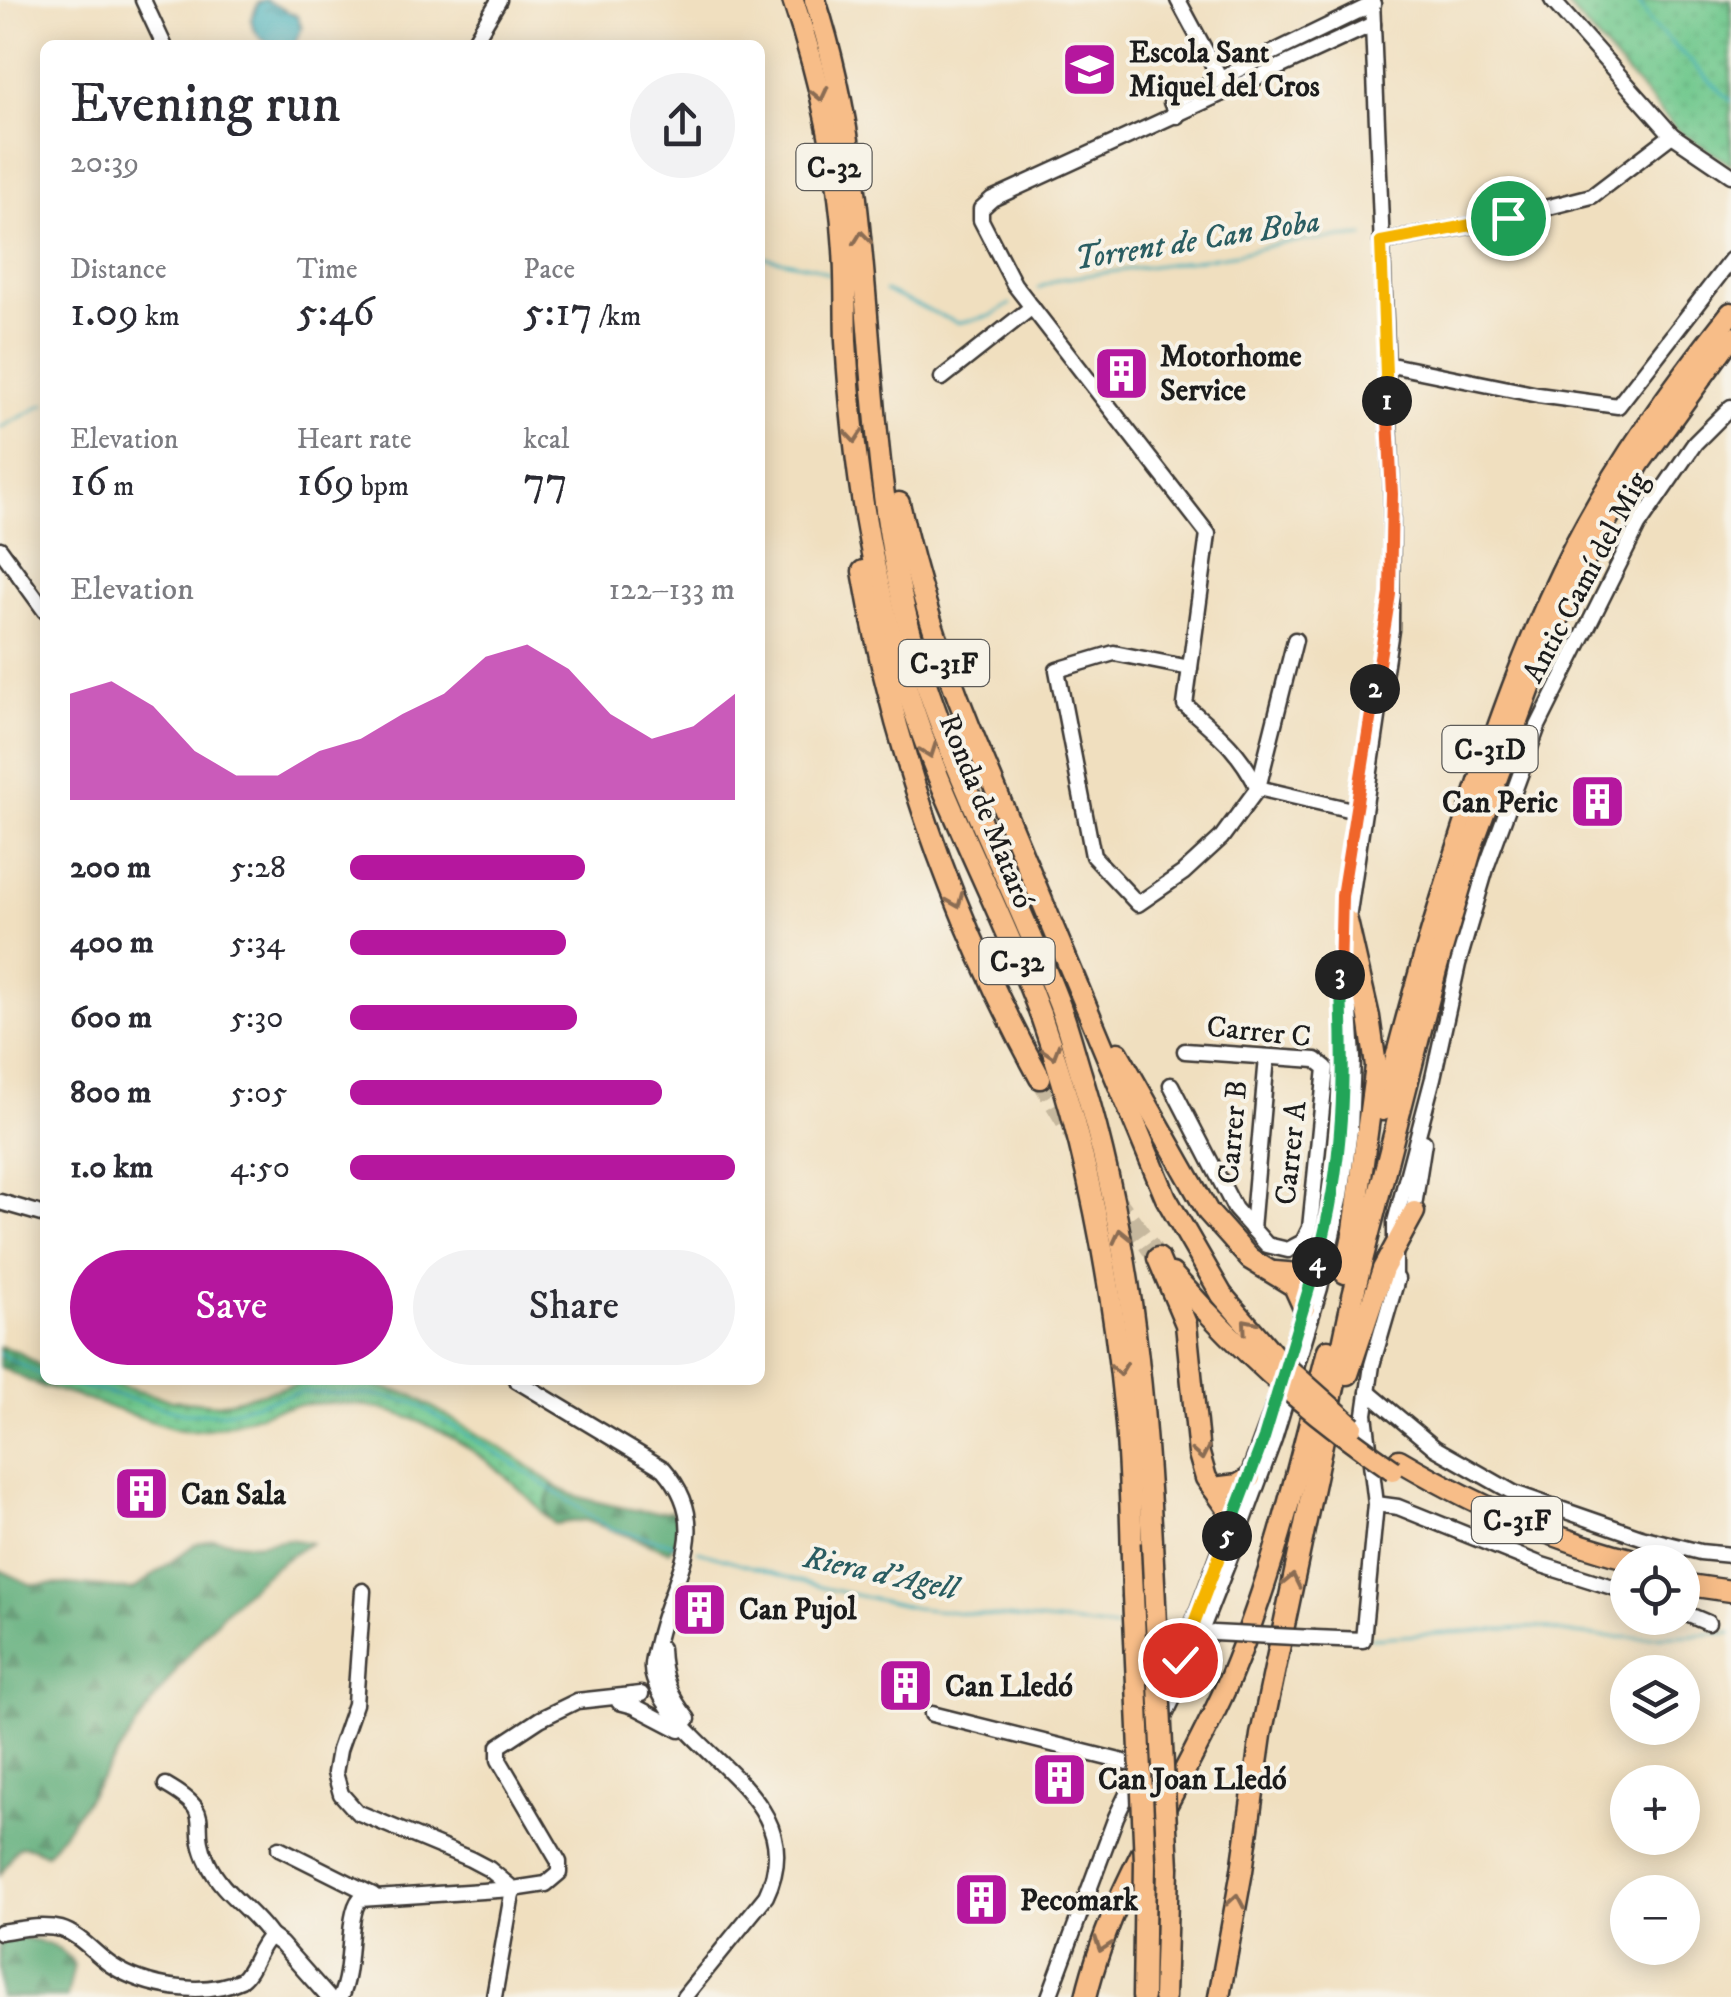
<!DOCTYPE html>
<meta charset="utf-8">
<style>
body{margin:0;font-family:"IM FELL DW Pica",serif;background:#f2f2f3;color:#2b2b33;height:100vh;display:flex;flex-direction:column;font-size:38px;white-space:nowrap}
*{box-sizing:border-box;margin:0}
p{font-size:32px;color:#7c7c81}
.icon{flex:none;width:55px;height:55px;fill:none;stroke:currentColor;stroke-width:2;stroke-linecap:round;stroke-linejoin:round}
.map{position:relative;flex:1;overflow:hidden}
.side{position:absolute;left:40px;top:40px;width:725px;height:1345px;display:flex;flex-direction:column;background:#fff;border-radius:15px;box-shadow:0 5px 25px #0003}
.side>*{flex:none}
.tools{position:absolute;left:1610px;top:1545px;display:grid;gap:20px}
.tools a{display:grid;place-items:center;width:90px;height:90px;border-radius:50%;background:#fff;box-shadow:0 5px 25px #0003;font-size:50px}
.pin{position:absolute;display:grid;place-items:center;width:85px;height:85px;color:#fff;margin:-42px;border:5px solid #fff;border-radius:50%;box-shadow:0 2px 10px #0007}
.km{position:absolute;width:50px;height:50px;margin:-25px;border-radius:50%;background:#222;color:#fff;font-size:28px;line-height:50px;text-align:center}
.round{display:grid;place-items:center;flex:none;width:105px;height:105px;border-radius:52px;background:#f2f2f3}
.summary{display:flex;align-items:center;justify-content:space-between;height:170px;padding:0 30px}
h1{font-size:55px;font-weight:600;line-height:75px}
.stats{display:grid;grid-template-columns:repeat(3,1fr);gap:15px;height:170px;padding:10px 30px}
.stats div{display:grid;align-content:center}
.stats b{font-size:42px;font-weight:600}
.stats small{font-size:28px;font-weight:400}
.stats p{font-size:28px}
.chart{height:280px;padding:20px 30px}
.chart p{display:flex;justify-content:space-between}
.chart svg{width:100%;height:180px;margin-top:10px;fill:#b5179e;opacity:.7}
.primary-button{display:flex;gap:20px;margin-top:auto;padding:20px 30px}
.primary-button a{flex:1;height:115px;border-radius:60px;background:#b5179e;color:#fff;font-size:40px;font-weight:600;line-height:115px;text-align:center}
.primary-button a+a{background:#f2f2f3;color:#2b2b33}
ul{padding:0 30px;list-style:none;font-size:32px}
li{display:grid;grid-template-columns:160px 120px 1fr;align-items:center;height:75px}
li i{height:25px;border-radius:12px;background:#b5179e}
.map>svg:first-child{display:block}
</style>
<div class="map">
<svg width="1731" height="1997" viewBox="0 0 1731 1997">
<defs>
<pattern id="grass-dots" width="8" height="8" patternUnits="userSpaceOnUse" patternTransform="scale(2.5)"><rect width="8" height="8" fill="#70c88d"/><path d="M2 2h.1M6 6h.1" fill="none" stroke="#60ab79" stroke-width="1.8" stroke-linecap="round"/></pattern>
<pattern id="forest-firs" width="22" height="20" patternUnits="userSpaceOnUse" patternTransform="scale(2.5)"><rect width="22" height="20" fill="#5cac78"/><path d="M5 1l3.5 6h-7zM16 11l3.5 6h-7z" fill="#4b8b62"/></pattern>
<pattern id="water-ripples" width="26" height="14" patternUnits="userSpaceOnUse" patternTransform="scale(2.5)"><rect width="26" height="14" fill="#3cacb8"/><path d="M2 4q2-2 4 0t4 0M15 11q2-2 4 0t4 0" fill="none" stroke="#328b95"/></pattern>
</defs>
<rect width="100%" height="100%" fill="#f7f3e8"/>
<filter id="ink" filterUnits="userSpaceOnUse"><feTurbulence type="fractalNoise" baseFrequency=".01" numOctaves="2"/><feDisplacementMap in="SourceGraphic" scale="20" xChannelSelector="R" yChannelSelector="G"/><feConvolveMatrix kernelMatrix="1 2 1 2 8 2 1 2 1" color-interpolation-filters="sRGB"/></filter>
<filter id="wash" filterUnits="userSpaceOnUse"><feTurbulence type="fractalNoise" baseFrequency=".0048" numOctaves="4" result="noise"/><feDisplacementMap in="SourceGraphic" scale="40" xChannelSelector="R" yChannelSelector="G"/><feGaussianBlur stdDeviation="2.25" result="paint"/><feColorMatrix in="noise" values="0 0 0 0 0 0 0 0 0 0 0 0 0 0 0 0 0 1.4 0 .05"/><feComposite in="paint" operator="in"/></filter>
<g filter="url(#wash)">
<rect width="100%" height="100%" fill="#f0dfbf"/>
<g fill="url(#grass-dots)" stroke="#467254" stroke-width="2.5">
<polygon points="1562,0 1731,0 1731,165 1676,129"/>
<path d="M 52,1380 L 97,1380 L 171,1400 L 219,1404 L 312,1380 L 367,1384 L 412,1395 L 514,1456 L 554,1485 L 546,1502 L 547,1517 C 479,1441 383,1383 279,1409 C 248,1417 214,1433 182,1430 C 167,1428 152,1421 138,1417 C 109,1407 79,1397 50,1388 Z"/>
</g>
<g fill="url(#forest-firs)" stroke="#3c644a" stroke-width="2.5">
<polygon points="0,1347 17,1351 45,1369 45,1380 52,1380 50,1388 41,1387 0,1367"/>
<path d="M 554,1485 C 572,1499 649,1516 671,1511 C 685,1523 679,1538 669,1551 L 585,1520 L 554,1524 C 541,1512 548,1499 554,1485 Z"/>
<path d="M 214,1539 L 254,1544 L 289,1539 L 311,1543 C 195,1608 132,1745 52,1847 L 46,1854 C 11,1836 18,1852 0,1875 L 0,1570 L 32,1585 L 69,1584 L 133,1590 L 195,1544 Z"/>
<path d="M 11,1937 C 33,1940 63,1943 74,1965 L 67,1997 L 0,1997 L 0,1939 Z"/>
</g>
<path fill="url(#water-ripples)" stroke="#2c646a" stroke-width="2.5" d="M 265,0 L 297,16 L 302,28 L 294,45 C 271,45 258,45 251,20 L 258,3 Z"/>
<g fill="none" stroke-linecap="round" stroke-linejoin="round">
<g stroke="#3cacb8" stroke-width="2.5">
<polyline points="1638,0 1652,24 1731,101"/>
<polyline points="760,256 814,267 828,274"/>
<polyline points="1038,288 1060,279 1238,254 1280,243 1364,236"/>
<polyline points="885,291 958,323 991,316 1010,304"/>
<polyline points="0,428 45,404"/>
<polyline points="0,1354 45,1377"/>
<polyline points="57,1380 184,1413 222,1413 301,1392 376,1395 415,1403 506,1459 609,1528 678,1545"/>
<polyline points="698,1551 824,1588 914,1608 1117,1628"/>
<path d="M 1371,1638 L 1540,1627 C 1602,1644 1667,1635 1731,1633"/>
</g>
</g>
</g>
<g filter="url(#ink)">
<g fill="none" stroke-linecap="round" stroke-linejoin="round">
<g stroke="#c6b89e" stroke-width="20" stroke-dasharray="20 10" stroke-linecap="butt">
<polyline points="1040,1078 1075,1137"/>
<polyline points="1112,1195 1158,1258"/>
</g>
<defs>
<g id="minor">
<polyline points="143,0 164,45"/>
<polyline points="1178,0 1220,78"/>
<polyline points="1552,0 1672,135 1731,175"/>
<polyline points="472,45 499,0"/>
<polyline points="1177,116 1171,102 1373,4"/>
<polyline points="1381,242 1490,222 1592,196 1672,135"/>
<polyline points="1386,364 1538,395 1618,406 1731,260"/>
<polyline points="942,378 1032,307"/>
<polyline points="0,549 45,611"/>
<polyline points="1190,668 1114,653 1057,670 1093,856 1138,904 1183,873 1221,838 1258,788 1295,640"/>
<path d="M 1356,811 L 1258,788 C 1238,748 1218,734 1185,705 L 1208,534 L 1014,284 L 981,220 L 981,209 L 992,199 L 1373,24"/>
<polyline points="1347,926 1391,630 1392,495 1372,0"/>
<polyline points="1171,1085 1235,1209 1267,1245 1288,1250 1303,1242 1310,1228 1326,1068 1316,1060 1185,1051"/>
<polyline points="0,1202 45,1215"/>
<polyline points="1412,1219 1424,1142"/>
<polyline points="1252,1229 1267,1057"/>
<polyline points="1395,1285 1395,1222 1433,1078 1458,964 1487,865 1538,726 1638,526 1695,443 1731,407"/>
<polyline points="1285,1373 1301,1317"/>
<path d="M 516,1380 L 664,1469 C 716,1529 671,1577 657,1641 C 654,1654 649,1666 654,1679 C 679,1757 814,1796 766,1896 L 684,1997"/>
<polyline points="1368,1392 1435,1448 1514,1493 1641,1537 1700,1552 1731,1555"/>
<polyline points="1376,1504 1398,1507 1542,1565 1628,1592"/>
<polyline points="363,1591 355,1704 339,1750 335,1773 341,1794 357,1812 470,1859 489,1869 513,1889 494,1997"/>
<polyline points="1682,1612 1708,1623"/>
<polyline points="1315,1638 1363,1640 1376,1504 1365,1414 1372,1365 1397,1279"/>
<path d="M 661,1648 C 662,1677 670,1697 688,1719"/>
<polyline points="1178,1664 1277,1398"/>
<polyline points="619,1702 634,1706 680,1730"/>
<polyline points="932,1714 1132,1764"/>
<path d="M 166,1785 C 220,1816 187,1820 208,1863 C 222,1894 252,1909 270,1936"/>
<polyline points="279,1848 373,1895"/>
<path d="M 0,1932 C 20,1929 42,1924 61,1929 C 79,1934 96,1955 111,1965 C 146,1988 204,1997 241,1980 C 254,1970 257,1948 270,1936 L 281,1944 L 328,1997"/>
<path d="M 340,1997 C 354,1969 346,1916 360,1899 L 513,1889 L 546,1884 L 559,1873 L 559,1862 L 499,1760 L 499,1746 L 540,1719 L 577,1701 L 641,1694"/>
<polyline points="1049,1997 1116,1817 1181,1682 1236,1542 1274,1439 1320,1288 1341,1196 1350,1130 1353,1058 1346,947"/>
</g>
<g id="highway">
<path d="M 793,0 C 820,80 839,165 844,250 C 846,280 845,311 846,341 C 851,424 860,506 879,586 C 894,651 913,714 938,776 C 971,857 1012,936 1042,1019 C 1087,1146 1112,1280 1125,1414 C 1131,1474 1131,1535 1133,1595"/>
<path d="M 815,0 C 883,207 854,429 912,638 C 947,764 1011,880 1058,1001 C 1068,1026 1074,1052 1082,1077 C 1129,1233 1144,1380 1152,1542"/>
<path d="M 899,503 C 916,581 940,654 970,728 L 1166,1198 L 1222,1295"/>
<path d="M 863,571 C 893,750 953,919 1040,1078"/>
<polyline points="1118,1053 1208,1212 1250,1259 1294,1286 1304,1308"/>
<path d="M 1383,1110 C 1407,1010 1437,910 1469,812 C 1499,721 1531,631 1575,545 C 1618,462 1673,386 1731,313"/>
<polyline points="1158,1258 1186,1324 1199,1454 1206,1478 1228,1509 1227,1538"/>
<polyline points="1275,1272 1299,1274 1318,1261"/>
<polyline points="1345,1273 1354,1230 1376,1066 1369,1017 1347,921"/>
<polyline points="1172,1274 1207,1312"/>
<polyline points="1348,1374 1383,1269 1414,1212"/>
<path d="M 1399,1460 C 1474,1504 1556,1542 1642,1562"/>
<polyline points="1213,1488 1238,1485 1250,1478"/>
<polyline points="1682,1584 1731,1591"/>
<path d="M 1086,1997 C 1113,1883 1184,1785 1230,1678 C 1274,1573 1300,1461 1328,1350"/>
<polyline points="1143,1997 1144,1934"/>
<polyline points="1164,1997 1168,1868"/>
<polyline points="1219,1997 1242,1871 1261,1735 1353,1296 1436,970 1474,840 1544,650 1589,551 1639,464 1731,337"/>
</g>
</defs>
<use href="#minor" stroke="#3c3934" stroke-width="19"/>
<use href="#highway" stroke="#3c3934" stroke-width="25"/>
<use href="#minor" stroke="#fff" stroke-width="14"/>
<use href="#highway" stroke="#f7bd88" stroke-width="20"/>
<defs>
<polyline id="minor-bridge" points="1213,1633 1315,1638"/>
<g id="highway-bridge">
<polyline points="1222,1295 1278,1360 1352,1426"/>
<path d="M 1207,1312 C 1267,1375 1321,1421 1393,1470"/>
<polyline points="1152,1542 1168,1868"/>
<polyline points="1133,1595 1145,1861 1144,1934"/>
</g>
</defs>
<use href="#minor-bridge" stroke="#3c3934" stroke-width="19" stroke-linecap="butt"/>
<use href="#highway-bridge" stroke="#3c3934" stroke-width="25" stroke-linecap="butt"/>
<use href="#minor-bridge" stroke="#fff" stroke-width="14"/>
<use href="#highway-bridge" stroke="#f7bd88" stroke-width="20"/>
</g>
<defs><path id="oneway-chevron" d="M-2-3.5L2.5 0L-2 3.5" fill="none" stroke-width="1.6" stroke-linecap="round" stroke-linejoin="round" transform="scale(2.5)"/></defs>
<g stroke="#8a6c52">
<use href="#oneway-chevron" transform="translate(820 94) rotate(77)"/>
<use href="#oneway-chevron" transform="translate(862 238) rotate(-96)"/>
<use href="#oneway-chevron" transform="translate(854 436) rotate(85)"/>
<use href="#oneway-chevron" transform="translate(929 751) rotate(70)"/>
<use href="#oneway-chevron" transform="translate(956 901) rotate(67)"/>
<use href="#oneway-chevron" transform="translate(1052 1052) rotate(73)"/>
<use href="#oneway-chevron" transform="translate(1121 1236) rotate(-103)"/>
<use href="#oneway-chevron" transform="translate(1248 1325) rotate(-131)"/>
<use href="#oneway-chevron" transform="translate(1119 1369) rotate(83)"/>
<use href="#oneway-chevron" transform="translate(1201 1453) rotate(79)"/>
<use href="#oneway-chevron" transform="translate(1292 1581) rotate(-78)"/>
<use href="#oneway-chevron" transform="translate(1236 1901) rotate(-80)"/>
<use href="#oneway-chevron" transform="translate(1102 1945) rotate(109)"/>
</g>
</g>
<g fill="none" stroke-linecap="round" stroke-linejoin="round" filter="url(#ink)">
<defs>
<polyline id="split-1" points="1387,401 1381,242 1508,218"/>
<polyline id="split-2" points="1375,689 1390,594 1392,494 1387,401"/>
<polyline id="split-3" points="1340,975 1342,896 1375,689"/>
<path id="split-4" d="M 1317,1262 C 1344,1165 1346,1075 1340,975"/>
<polyline id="split-5" points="1227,1536 1264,1438 1317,1262"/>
<polyline id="split-6" points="1180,1660 1227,1536"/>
</defs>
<use href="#split-1" stroke="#fff" stroke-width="20"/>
<use href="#split-2" stroke="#fff" stroke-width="20"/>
<use href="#split-3" stroke="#fff" stroke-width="20"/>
<use href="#split-4" stroke="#fff" stroke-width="20"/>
<use href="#split-5" stroke="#fff" stroke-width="20"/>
<use href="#split-6" stroke="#fff" stroke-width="20"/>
<use href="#split-1" stroke="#f5b400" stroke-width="12"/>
<use href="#split-2" stroke="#f0652b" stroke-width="12"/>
<use href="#split-3" stroke="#f0652b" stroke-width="12"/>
<use href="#split-4" stroke="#22a559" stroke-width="12"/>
<use href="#split-5" stroke="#22a559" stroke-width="12"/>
<use href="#split-6" stroke="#f5b400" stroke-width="12"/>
</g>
<defs>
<symbol id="school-square" viewBox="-11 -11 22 22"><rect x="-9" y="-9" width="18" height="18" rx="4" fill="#b5179e" stroke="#f7f3e8"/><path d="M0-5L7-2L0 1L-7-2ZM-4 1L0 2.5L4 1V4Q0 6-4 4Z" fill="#fff"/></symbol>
<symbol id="building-square" viewBox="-11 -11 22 22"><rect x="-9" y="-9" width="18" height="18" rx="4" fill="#b5179e" stroke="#f7f3e8"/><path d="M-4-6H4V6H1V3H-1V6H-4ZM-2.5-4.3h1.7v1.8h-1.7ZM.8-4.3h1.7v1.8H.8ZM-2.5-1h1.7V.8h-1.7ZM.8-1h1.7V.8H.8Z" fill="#fff"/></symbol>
</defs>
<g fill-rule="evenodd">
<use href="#school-square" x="1058" y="38" width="63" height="63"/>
<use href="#building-square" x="1090" y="342" width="63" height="63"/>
<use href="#building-square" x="1566" y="770" width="63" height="63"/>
<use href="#building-square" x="110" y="1462" width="63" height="63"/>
<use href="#building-square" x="668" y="1578" width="63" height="63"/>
<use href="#building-square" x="874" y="1654" width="63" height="63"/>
<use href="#building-square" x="1028" y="1748" width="63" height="63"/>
<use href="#building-square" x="950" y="1868" width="63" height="63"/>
</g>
<g text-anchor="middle" stroke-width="8" stroke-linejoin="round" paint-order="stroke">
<g fill="#f7f3e8" stroke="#5e5c59" stroke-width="2.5">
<rect x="796.5" y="144" width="75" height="46" rx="8"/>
<rect x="899" y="640" width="90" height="46" rx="8"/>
<rect x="1442.5" y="726" width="95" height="46" rx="8"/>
<rect x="979.5" y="938" width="75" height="46" rx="8"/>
<rect x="1472" y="1497" width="90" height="46" rx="8"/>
</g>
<g font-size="28" font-weight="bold" fill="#1c1c1c">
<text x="834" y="177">C-32</text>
<text x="944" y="673">C-31F</text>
<text x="1490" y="759">C-31D</text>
<text x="1017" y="971">C-32</text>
<text x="1517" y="1530">C-31F</text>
</g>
<g font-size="30" font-weight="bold" fill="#1c1c1c" stroke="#f7f3e8" text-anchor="start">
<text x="1129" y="62">Escola Sant<tspan x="1129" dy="34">Miquel del Cros</tspan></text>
<text x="1160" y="366">Motorhome<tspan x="1160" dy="34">Service</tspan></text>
<text x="1558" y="812" text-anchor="end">Can Peric</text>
<text x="181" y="1504">Can Sala</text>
<text x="739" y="1619">Can Pujol</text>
<text x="945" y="1696">Can Lledó</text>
<text x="1098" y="1789">Can Joan Lledó</text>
<text x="1020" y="1910">Pecomark</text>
</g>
<g font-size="30" fill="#1c1c1c" stroke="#f7f3e8">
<text transform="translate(1585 577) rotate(-62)" y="10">Antic Camí del Mig</text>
<text transform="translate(987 811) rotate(68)" y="10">Ronda de Mataró</text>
<text transform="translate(1259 1031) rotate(6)" y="10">Carrer C</text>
<text transform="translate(1232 1132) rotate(-85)" y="10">Carrer B</text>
<text transform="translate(1290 1153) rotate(-84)" y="10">Carrer A</text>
</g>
<g font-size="32" font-style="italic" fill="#2a5d62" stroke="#f7f3e8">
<text transform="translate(1197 239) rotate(-9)" y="11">Torrent de Can Boba</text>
<text transform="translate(881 1572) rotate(12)" y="11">Riera d'Agell</text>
</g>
</g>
</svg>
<div class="tools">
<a><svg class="icon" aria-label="locate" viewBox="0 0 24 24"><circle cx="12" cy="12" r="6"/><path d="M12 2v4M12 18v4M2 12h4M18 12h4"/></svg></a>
<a><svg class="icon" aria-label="layers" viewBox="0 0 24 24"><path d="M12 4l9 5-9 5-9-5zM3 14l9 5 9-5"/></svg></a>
<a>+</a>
<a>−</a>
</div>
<div class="pin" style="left:1508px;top:218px;background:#1e9e55"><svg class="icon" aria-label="arrive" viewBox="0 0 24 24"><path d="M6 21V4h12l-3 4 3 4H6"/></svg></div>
<div class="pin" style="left:1180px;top:1660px;background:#d93025"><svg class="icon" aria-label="check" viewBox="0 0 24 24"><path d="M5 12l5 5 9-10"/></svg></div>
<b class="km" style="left:1387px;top:401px">1</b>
<b class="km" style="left:1375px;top:689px">2</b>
<b class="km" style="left:1340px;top:975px">3</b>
<b class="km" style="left:1317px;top:1262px">4</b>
<b class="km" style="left:1227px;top:1536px">5</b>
<section class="side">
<div class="summary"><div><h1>Evening run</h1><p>20:39</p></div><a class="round"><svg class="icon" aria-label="share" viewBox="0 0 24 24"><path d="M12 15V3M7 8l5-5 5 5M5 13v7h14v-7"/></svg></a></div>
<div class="stats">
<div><p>Distance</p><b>1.09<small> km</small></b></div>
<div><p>Time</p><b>5:46</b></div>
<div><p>Pace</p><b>5:17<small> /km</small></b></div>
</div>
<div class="stats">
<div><p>Elevation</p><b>16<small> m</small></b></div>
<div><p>Heart rate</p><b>169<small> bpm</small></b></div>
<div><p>kcal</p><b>77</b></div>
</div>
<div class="chart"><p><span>Elevation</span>122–133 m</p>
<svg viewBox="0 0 160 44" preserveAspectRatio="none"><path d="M0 44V18L10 15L20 21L30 32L40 38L50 38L60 32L70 29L80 23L90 18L100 9L110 6L120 12L130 23L140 29L150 26L160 18V44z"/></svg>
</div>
<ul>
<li><b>200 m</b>5:28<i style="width:61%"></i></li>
<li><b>400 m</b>5:34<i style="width:56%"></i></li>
<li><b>600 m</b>5:30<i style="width:59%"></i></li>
<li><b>800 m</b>5:05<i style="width:81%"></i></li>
<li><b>1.0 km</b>4:50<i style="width:100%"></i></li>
</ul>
<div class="primary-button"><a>Save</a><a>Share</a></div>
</section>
</div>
